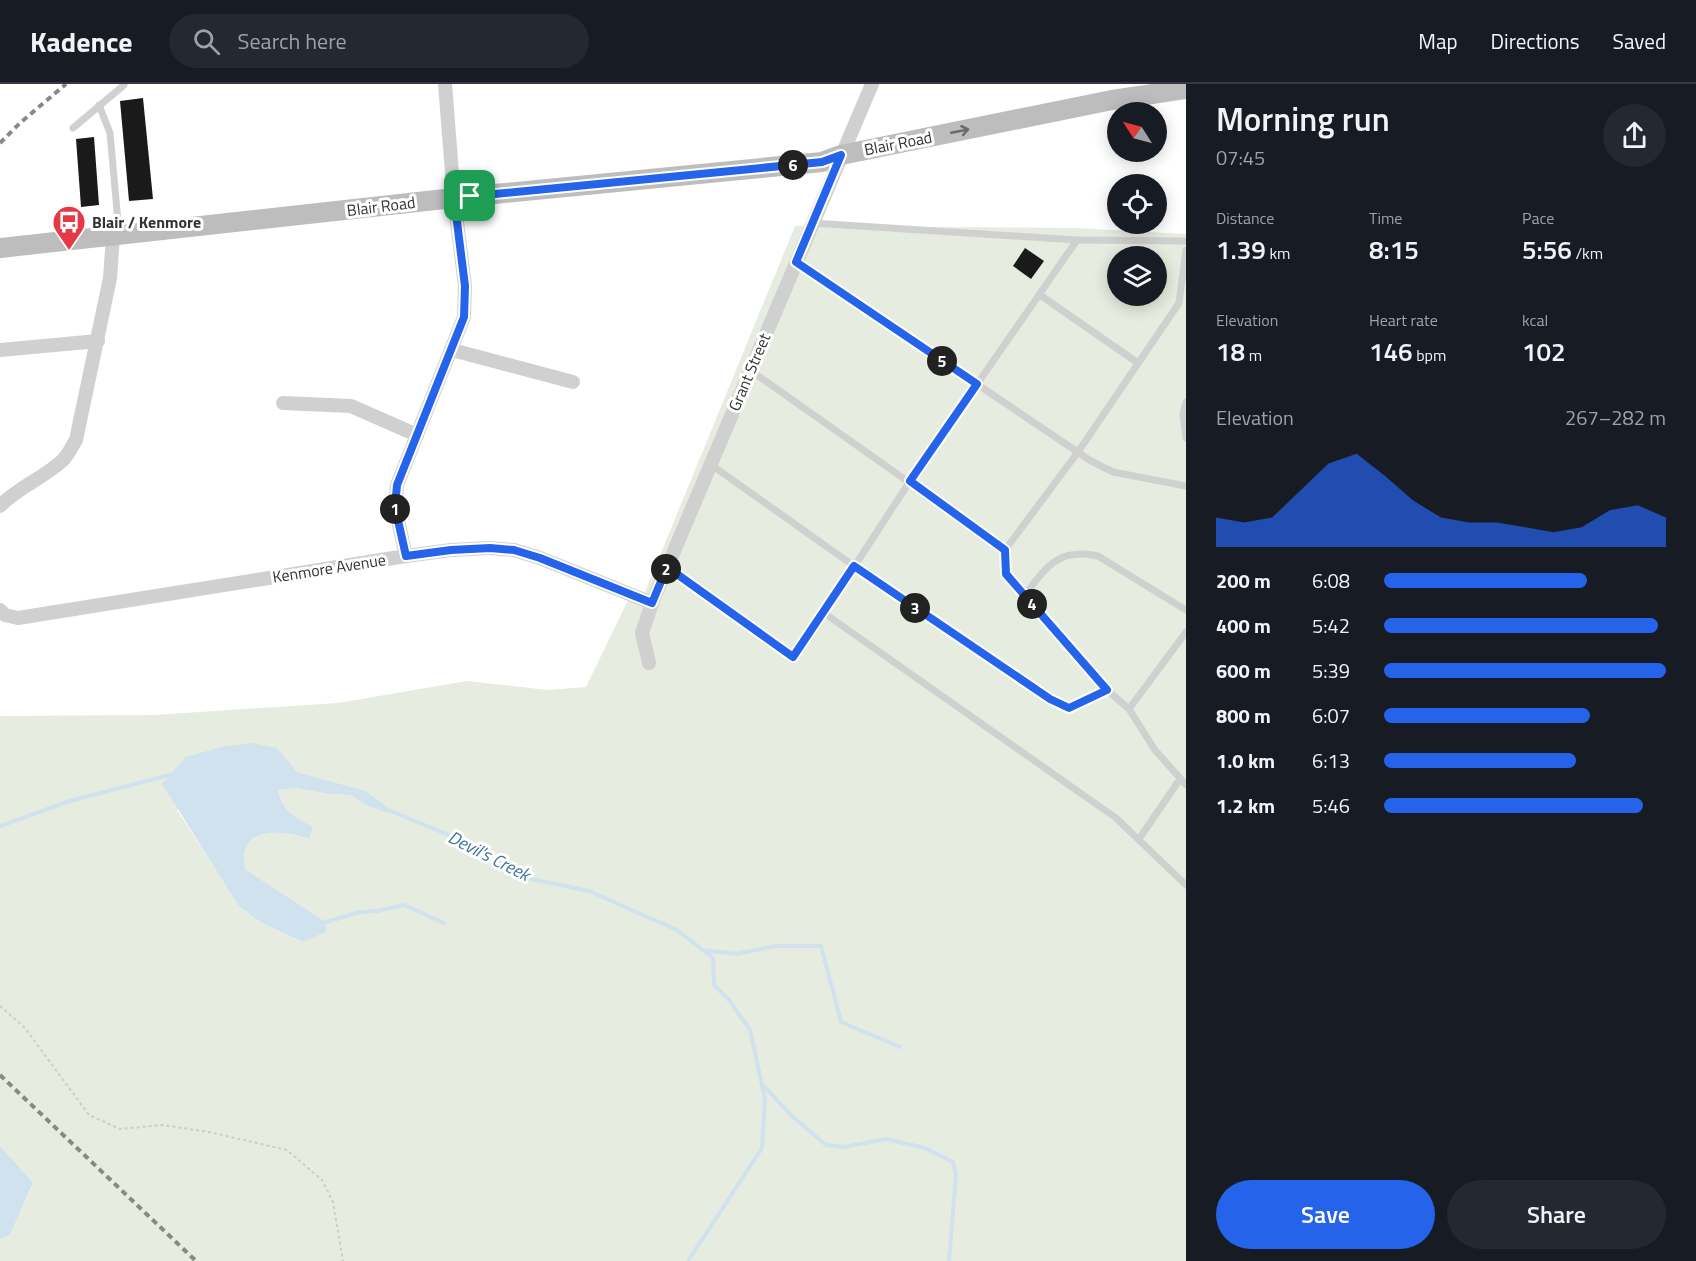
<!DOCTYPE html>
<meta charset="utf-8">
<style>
body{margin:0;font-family:"Titillium Web",sans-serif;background:#242831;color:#f1f3f6;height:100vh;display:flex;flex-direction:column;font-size:22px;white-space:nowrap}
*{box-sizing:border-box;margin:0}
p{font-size:20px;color:#9ea1a6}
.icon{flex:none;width:33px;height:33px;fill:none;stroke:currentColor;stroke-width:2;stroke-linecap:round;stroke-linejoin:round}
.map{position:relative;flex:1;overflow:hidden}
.panel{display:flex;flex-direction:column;background:#171b24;width:510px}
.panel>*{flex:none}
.needle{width:39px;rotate:306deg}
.buttons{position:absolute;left:1107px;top:18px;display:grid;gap:12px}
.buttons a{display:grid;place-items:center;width:60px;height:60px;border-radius:50%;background:#171b24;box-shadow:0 3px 15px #0003;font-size:30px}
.pin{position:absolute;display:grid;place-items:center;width:51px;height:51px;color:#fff;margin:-26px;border-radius:12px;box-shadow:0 3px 9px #0006}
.km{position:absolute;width:30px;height:30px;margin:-15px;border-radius:50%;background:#222;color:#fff;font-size:16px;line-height:30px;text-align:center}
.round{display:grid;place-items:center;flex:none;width:63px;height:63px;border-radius:32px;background:#242831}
.head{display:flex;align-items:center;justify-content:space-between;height:102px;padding:0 30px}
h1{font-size:33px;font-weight:600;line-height:45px}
.figures{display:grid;grid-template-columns:repeat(3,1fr);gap:9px;height:102px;padding:6px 30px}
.figures div{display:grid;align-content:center}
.figures b{font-size:26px;font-weight:600}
.figures small{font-size:16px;font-weight:400}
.figures p{font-size:16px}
.chart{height:168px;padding:12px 30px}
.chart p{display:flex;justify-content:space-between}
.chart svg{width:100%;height:108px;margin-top:6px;fill:#2563eb;opacity:.7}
.primary-button{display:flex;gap:12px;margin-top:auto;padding:12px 30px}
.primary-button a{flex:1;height:69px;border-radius:36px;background:#2563eb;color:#fff;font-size:24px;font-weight:600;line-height:69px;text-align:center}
.primary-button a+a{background:#242831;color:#f1f3f6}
ul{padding:0 30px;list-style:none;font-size:20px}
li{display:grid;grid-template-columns:96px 72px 1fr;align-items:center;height:45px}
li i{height:15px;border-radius:8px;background:#2563eb}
header{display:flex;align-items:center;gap:36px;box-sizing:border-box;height:84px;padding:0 30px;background:#171b24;border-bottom:2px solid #363941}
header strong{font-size:28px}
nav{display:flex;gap:33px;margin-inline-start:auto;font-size:21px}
.search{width:420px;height:54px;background:#242831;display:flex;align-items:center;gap:15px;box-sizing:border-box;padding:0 21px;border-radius:33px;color:#9ea1a6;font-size:22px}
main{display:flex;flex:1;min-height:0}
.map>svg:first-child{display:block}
</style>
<header>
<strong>Kadence</strong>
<div class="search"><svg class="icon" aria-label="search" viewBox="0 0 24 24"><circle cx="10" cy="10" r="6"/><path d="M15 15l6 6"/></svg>Search here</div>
<nav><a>Map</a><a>Directions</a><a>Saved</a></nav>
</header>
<main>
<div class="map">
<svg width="1186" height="1177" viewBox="0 0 1186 1177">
<rect width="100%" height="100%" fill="#fff"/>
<path fill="#e6ecdf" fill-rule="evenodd" d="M 795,142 L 1075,144 L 1186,150 L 1186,1177 L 0,1177 L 0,1155 L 10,1151 L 33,1100 L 0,1062 L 0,632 L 154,631 L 338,619 L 467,597 L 548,606 L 586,603 L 631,510 L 643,513 ZM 1118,172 L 1156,172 L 1156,212 L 1118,212 ZM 297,688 L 363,706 L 366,721 L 350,711 L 329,710 L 296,704 L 278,706 C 285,730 292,731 313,743 L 308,755 C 289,749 253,741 245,766 C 243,772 245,779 245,785 L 326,838 L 301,858 L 260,838 L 239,822 L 228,803 L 177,726 Z"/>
<g fill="#cfe2ee">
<path d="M 251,659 L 277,664 L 297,688 L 363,706 L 385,721 L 385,728 L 366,721 L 350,711 L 329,710 L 296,704 L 278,706 C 284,729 294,732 313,743 L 309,755 C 290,749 253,741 245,766 C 243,772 245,779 245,785 L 326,838 L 326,848 L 302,858 L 260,838 L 239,822 L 162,700 L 186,673 L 221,663 Z"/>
<polygon points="0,1062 33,1099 10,1151 0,1155"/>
</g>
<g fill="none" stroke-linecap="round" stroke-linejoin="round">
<g stroke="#cfe2ee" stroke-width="4">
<polyline points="381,723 461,756 526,794 589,807 677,846 713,874 714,901 729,916 750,946 765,1015 762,1064 688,1177"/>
<polyline points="0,742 70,717 173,690"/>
<polyline points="326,838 360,828 377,827 404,821 444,839"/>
<polyline points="704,866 736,870 776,862 821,862 841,938 900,963"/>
<polyline points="762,1000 793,1033 826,1061 844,1063 886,1055 925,1064 953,1078 956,1091 949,1177"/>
</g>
</g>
<g fill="#1a1a1a">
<polygon points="143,14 153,115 129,117 120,17"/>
<polygon points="94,53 99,121 81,123 76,55"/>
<polygon points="1025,164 1044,177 1031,195 1013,182"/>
</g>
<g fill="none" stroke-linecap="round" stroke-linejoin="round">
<polyline stroke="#cdcdcd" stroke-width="2" stroke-dasharray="3 3" stroke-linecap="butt" points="0,922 25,944 89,1031 120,1045 162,1041 209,1048 287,1066 322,1096 333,1118 343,1177"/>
<g stroke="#d0d0d0" stroke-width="7">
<polyline points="99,21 110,49 118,138 115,148"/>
<polyline points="73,44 124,1"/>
<polyline points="812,139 1077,156 1186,157"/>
<polyline points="796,178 1091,377 1113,388 1186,402"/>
<polyline points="1040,211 1138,279"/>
<polyline points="750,286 1005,466 1006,490 1107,606 1129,625 1155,666 1186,701"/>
<polyline points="1186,318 1183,330 1186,354"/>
<polyline points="710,380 854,482 1050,615 1069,624 1107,606"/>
<polyline points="1005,466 1078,368 1179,219 1186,166"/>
<polyline points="667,483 793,573 824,529 910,397 1077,156"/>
<path d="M 1025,511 C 1046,483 1059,463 1098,472 L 1186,526"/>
<polyline points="824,529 1116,734 1186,801"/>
<polyline points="1129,625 1186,548"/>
<polyline points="1139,755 1180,695"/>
</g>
<g stroke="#d0d0d0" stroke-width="14">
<polyline points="0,266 98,257"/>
<polyline points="452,266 573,298"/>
<polyline points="283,319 351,322 417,351"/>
<path d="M 0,422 C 18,403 44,394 63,376 C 68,371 72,362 76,356 L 110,194 L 113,153"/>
<polyline points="406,472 395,423 397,401 464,233 465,202 454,114 445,0"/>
<polyline points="0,526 5,531 18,534 406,472 451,466 490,464 514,466 540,474 652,519"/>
<polyline points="649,579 642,549 652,519 872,0"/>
</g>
<polyline stroke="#bdbdbd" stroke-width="20" points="0,164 454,114 822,78 841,71 1112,16 1186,5"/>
<g stroke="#888" stroke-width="4" stroke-dasharray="6 4.5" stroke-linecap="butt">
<polyline points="0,59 20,39 66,0"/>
<polyline points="0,991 196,1177"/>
</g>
</g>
<defs><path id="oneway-shaft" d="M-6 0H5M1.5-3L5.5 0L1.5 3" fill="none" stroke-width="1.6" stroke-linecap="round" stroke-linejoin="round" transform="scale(1.5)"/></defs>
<use stroke="#6a6a6a" href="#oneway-shaft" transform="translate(960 47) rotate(-11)"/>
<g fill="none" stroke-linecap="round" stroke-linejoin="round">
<defs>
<polygon id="route" points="841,71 796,178 977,300 910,397 1005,466 1006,490 1107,606 1069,624 1050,615 854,482 793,573 667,483 652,519 540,474 514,466 490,464 451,466 406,472 395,423 397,401 464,233 465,202 454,114 822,78"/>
</defs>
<use href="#route" stroke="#fff" stroke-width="12"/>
<use href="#route" stroke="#2563eb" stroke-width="8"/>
</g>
<defs>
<symbol id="bus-pin" viewBox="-11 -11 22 30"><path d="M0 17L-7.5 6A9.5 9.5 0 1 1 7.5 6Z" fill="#e63946" stroke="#fff"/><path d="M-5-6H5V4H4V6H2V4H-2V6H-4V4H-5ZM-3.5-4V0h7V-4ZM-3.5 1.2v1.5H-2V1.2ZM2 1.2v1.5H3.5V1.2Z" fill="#fff"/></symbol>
</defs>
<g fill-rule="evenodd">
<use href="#bus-pin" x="50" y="119" width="38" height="52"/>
</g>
<g text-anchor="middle" stroke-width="6" stroke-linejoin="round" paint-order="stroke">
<g font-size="16" fill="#333" stroke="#fff">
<text transform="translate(898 59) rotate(-11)" y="6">Blair Road</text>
<text transform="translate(381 122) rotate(-7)" y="6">Blair Road</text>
<text transform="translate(749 288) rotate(-67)" y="6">Grant Street</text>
<text transform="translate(329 484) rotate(-9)" y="6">Kenmore Avenue</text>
</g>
<g font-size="16" font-weight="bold" fill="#333" stroke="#fff" text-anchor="start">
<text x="92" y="144">Blair / Kenmore</text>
</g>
<g font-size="18" font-style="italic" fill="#3f7597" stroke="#fff">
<text transform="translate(489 772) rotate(27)" y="6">Devil's Creek</text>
</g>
</g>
</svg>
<div class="buttons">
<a><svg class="needle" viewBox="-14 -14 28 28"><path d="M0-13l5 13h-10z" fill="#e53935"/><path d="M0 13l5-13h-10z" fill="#9ea1a6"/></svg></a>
<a><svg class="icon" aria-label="locate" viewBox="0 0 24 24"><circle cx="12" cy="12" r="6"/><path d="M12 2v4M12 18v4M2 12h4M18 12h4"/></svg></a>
<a><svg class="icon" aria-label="layers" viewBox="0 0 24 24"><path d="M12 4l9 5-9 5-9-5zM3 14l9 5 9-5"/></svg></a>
</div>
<div class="pin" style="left:470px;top:112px;background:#1e9e55"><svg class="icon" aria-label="arrive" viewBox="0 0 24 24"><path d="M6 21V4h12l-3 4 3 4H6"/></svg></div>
<b class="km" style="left:395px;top:425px">1</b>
<b class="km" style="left:666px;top:485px">2</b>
<b class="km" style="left:915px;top:524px">3</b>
<b class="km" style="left:1032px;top:520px">4</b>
<b class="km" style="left:942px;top:277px">5</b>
<b class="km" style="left:793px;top:81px">6</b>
</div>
<section class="panel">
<div class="head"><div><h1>Morning run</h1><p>07:45</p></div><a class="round"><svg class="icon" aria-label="share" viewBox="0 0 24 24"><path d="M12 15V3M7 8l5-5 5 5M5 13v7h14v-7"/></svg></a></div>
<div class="figures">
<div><p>Distance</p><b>1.39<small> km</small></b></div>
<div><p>Time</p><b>8:15</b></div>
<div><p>Pace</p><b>5:56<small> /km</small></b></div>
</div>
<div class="figures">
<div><p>Elevation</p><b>18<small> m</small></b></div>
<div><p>Heart rate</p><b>146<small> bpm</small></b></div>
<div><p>kcal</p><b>102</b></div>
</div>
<div class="chart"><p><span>Elevation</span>267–282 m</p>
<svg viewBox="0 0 160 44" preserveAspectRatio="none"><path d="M0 44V32L10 34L20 32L30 21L40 10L50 6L60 15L70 25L80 32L90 34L100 34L110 36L120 38L130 36L140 29L150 27L160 32V44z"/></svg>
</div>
<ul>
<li><b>200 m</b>6:08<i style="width:72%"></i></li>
<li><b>400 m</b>5:42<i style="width:97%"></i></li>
<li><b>600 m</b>5:39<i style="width:100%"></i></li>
<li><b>800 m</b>6:07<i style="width:73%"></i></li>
<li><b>1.0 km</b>6:13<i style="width:68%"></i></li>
<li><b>1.2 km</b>5:46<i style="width:92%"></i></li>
</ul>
<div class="primary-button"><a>Save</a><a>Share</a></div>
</section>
</main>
